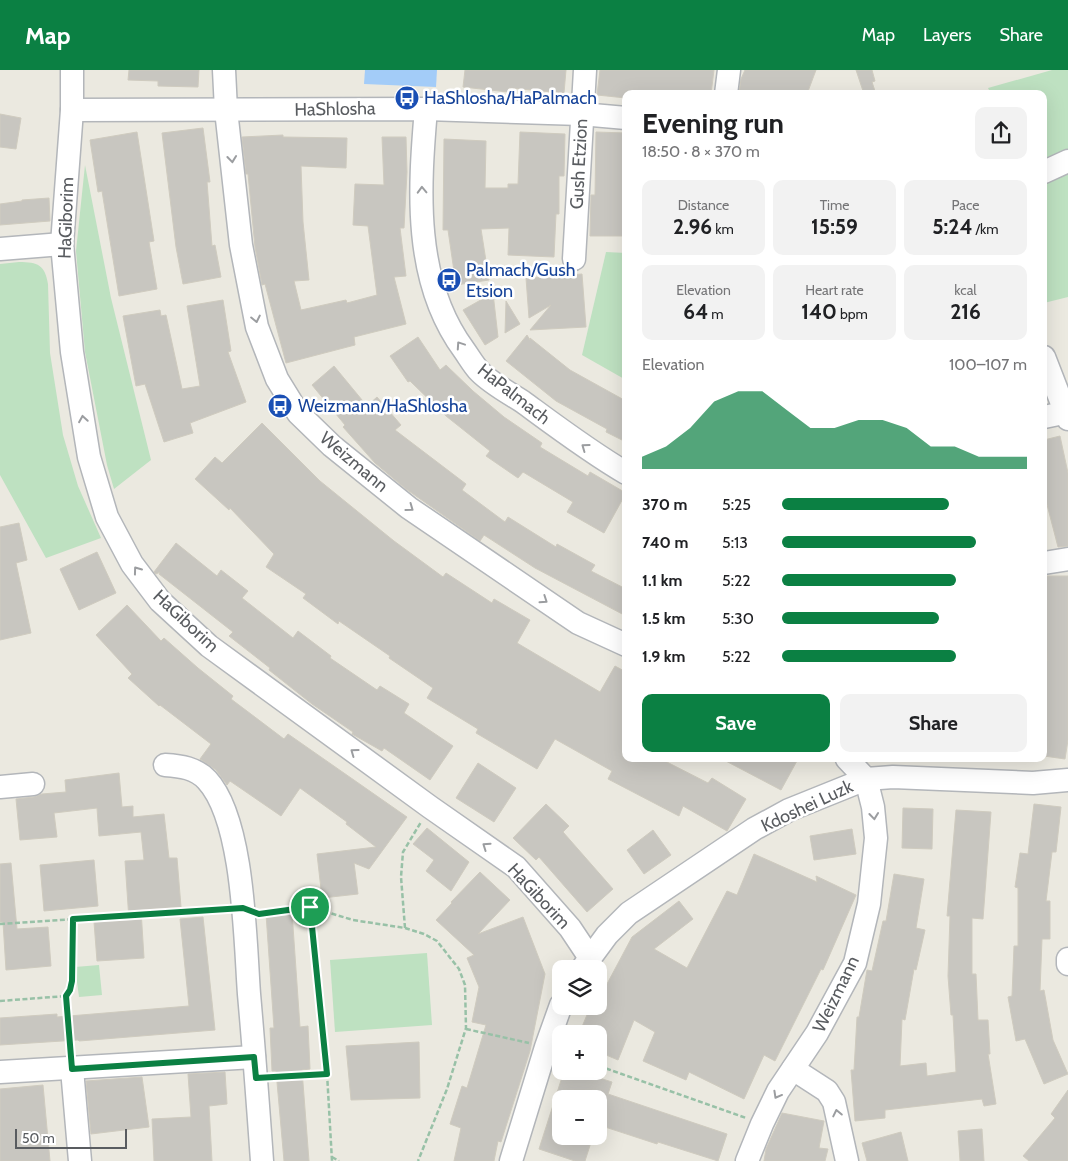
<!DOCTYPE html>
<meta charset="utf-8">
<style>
body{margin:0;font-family:Cabin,sans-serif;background:#f2f2f2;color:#202124;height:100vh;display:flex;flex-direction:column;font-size:19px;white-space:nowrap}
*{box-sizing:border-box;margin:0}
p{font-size:16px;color:#757577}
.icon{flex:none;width:28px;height:28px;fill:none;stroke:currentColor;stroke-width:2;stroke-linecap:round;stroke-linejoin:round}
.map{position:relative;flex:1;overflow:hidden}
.sheet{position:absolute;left:622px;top:20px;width:425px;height:672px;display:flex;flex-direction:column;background:#fff;border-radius:10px;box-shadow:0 5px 20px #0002}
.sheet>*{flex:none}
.tools{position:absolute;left:552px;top:890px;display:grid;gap:10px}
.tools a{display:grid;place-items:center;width:55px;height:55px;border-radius:10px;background:#fff;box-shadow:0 5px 20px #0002;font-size:25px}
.scale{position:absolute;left:15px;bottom:12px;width:112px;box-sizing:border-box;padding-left:5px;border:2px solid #595c60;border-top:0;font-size:14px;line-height:18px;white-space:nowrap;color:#595c60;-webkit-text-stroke:4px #fff;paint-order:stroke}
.pin{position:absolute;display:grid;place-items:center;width:42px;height:42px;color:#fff;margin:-21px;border:2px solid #fff;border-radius:50%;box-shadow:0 1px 5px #0007}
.round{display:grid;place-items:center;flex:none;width:52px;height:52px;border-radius:10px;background:#f2f2f2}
.summary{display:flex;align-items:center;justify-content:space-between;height:85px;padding:0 20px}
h1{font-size:28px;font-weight:700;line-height:38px}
.metrics{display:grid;grid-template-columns:repeat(3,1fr);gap:8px;height:85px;padding:5px 20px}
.metrics div{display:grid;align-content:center;border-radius:10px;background:#f2f2f2;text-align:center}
.metrics b{font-size:21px;font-weight:700}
.metrics small{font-size:14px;font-weight:400}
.metrics p{font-size:14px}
.chart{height:140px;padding:10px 20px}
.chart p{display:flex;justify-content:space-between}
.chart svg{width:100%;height:90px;margin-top:5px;fill:#0b8043;opacity:.7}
.action{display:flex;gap:10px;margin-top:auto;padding:10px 20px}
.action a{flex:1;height:58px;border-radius:10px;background:#0b8043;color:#fff;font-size:20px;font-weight:700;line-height:58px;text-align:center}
.action a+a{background:#f2f2f2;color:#202124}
ul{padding:0 20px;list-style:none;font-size:16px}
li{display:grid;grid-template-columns:80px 60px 1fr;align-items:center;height:38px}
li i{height:12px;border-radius:6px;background:#0b8043}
header{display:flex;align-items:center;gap:30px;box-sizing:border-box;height:70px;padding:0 25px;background:#0b8043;color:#fff}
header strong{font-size:24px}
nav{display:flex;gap:28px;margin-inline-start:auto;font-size:18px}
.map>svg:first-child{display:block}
</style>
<header>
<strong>Map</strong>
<nav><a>Map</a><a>Layers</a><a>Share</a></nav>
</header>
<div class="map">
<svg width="1068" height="1091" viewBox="0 0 1068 1091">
<rect width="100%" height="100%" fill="#ebe9e0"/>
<g fill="#bee1c1">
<polygon points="1052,0 1068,0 1068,227 1044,233 1044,24 991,24 988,18"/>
<polygon points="85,95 111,228 151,390 114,419 107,395 85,282 76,181"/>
<polygon points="606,182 626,183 626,310 582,285"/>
<path d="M 19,192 C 38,192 45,195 48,214 L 50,283 L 63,365 L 78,416 L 101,468 L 46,488 L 0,405 L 0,194 Z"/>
<polygon points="427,883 432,955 335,962 330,890"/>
<polygon points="99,895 102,925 79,927 75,897"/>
</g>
<polygon fill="#a3ccf8" points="365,0 437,0 436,17 364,14"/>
<g fill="#c8c6c0" stroke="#cfcbbf">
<polygon points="129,0 199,0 198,17 158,16 158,11 128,10"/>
<polygon points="465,0 566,0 564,23 509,18 508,22 463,17"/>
<polygon points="600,0 714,0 711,24 675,24 656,21 655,24 626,24 626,28 597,25"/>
<polygon points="745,0 816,0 807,24 739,24 741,9"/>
<polygon points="856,0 872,0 875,11 872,12 876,24 864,24"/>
<polygon points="0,44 21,48 16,79 0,77"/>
<polygon points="203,58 210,112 207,112 212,176 215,175 221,207 183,214 176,177 162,63"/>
<polygon points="137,62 154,171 149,172 157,219 119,226 102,121 98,122 90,70"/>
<polygon points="520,62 565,64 564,106 559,106 559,144 556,144 554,187 508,185 509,158 481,159 489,210 456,215 448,160 443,160 444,69 486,71 485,118 508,118 508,114 518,114"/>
<polygon points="596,62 626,63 626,166 590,166 591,125 595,125"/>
<polygon points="283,65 283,67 347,68 346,98 301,96 303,152 309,210 294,211 301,240 346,230 347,233 377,225 368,156 353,155 355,114 384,115 382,67 406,67 407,102 404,158 400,158 406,206 394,207 406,254 354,267 355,275 286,293 265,214 262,215 255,177 248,104 246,104 242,67"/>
<polygon points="49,128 50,151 0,155 0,134 22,131 22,130"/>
<polygon points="582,204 586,257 530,260 551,235 529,248 526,208"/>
<polygon points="493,223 498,267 485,275 463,240"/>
<polygon points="223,230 231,281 228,282 246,332 190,353 193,363 164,372 145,314 136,316 123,246 160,240 161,246 166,245 182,319 200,316 187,236"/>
<polygon points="506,231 520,254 505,263"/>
<polygon points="527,265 530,270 530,268 570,300 626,331 626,372 606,362 607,359 556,331 506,291"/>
<polygon points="418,267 440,300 446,295 473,321 504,347 542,373 540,377 588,406 590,402 626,423 604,463 567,442 573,432 523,402 518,408 486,386 490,381 446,346 410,311 408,312 390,286"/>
<polygon points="334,296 367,336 377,327 401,355 395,360 466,414 462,420 505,452 508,447 556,477 557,474 595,495 591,501 626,519 626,546 535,498 484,465 480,471 406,419 375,393 343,357 345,355 312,315"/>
<polygon points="262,353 320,411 394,471 443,507 446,503 492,533 494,529 530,550 517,573 600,622 615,596 626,602 626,689 661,689 708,713 712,708 746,729 727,761 683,736 679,746 608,709 612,701 555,669 537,699 476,663 478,659 427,628 433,618 389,588 390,586 339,551 338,554 303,528 306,524 266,497 274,484 230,438 229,440 195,409 215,387 222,393"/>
<polygon points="1060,366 1068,403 1068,476 1058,477 1044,423 1044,370"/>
<polygon points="19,453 27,490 16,493 31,563 0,570 0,457"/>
<polygon points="176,473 217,506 221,500 248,521 242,528 293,568 298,561 331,586 330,588 377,620 380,616 409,634 404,643 453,676 430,710 384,678 382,681 352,664 353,662 312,634 269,600 270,598 229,566 233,562 159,504 160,502 156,504 154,502"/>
<polygon points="97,482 116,523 79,540 60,499"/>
<polygon points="1044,506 1068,506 1068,670 1065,689 1044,686 1044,644 1046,631 1044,631 1044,590 1047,591"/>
<polygon points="127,535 161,571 164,568 198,598 233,626 231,629 284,669 288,664 407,747 369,799 354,793 358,824 322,828 317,784 376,777 346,754 347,752 300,718 281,746 230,711 227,715 216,700 200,689 211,674 160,635 159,636 128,608 132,604 96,565"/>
<polygon points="722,689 798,689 781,720"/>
<polygon points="478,693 516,718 494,752 456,728"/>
<polygon points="119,703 122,737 133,736 133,747 164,744 169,788 177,788 181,837 141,840 144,888 97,891 94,852 129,850 125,791 144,790 141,762 99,766 97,738 54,743 57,767 20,770 16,729 34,727 42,724 66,722 65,710"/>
<polygon points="546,734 569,756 563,762 613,819 587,842 539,787 536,790 513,768"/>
<polygon points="1034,734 1061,737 1056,782 1052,782 1046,831 1050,831 1050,869 1042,869 1040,921 1044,920 1053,970 1068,1004 1044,1014 1025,969 1016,971 1008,927 1012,926 1014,876 1018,876 1018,818 1015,817 1020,783 1028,784"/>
<polygon points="903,738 933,739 932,779 902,778"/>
<polygon points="956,740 991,742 983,849 972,848 972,904 976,904 978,950 988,950 990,984 988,984 996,1034 984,1036 982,1029 885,1040 885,1048 855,1051 851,1000 854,1000 857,947 859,947 867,900 872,901 883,851 886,851 894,804 924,809 916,858 925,860 916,900 914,899 905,950 902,949 900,996 926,993 927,1006 956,1002 953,945 951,945 948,906 950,846 947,846"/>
<polygon points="427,758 469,792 451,821 426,801 434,790 413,774"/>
<polygon points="852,759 856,784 814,790 810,766"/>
<polygon points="653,760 671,785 644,804 627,780"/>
<polygon points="754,784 817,812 816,806 856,825 823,900 821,899 775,991 764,985 744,1029 689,1002 686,1010 643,991 655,962 634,950 618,990 599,982 599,964 579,964 589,940 599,944 599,929 632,867 679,831 693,849 654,879 687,898 727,821 737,825"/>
<polygon points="94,790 98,836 44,841 40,795"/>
<polygon points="11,793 17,859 48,857 51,896 6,900 3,852 0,852 0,794"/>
<polygon points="480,802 510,830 478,864 523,847 545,904 530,981 501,1072 498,1071 494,1091 454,1091 461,1058 450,1054 462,1016 467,1018 486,955 472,952 479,917 467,888 474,885 436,850 452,833 451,832"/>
<polygon points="292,842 300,957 308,956 310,999 302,1000 309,1091 284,1091 276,1001 272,1001 270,958 274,958 266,844"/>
<polygon points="203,847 215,960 79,971 78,970 0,975 0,948 57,944 57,947 189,936 180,849"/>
<polygon points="419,972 420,1028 351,1030 346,976"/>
<polygon points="564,1001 577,1001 612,1012 608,1024 727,1064 718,1091 658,1072 657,1074 599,1055 599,1029 561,1029 561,1066 593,1066 585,1091 575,1091 539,1079"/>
<polygon points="225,1002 227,1034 209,1036 212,1091 154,1091 152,1049 191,1047 188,1004"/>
<polygon points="142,1007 149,1057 91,1064 86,1011"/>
<polygon points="43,1015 50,1091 0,1091 0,1019"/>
<polygon points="1068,1020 1068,1091 1029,1091 1023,1086 1055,1048 1051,1044"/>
<polygon points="782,1043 824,1051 819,1078 828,1079 825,1091 764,1091 766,1079"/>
<polygon points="982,1059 984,1091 960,1091 958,1061"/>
<polygon points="901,1062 908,1091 867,1091 862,1073"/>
</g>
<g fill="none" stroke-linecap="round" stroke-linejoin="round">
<defs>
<g id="minor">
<polyline points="72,0 72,40 62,174 72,282 89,387 107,447 132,494 160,531 209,576 430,737 516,797 570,858 590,888"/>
<polyline points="224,0 226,40 241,175 257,257 277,309 298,343 332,376 409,438 578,553 626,575"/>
<polyline points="726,24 729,0"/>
<path d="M 426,39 C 419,120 413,211 464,280 C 469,287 474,296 480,302 C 492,314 509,323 523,332 C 557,357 590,382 626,403"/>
<polyline points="72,40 426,39 581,44 626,48"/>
<polyline points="1044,102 1068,91"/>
<polyline points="0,179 62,174"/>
<polyline points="574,189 585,0"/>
<polyline points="1044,287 1068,349"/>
<polyline points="1044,347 1068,342"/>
<polyline points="1044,493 1068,489"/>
<path d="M 165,695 C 181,696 196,698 207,710 C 244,750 245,869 249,924 C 254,980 258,1035 262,1091"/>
<polyline points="0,717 33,714"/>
<polyline points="1068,889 1068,894"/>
<polyline points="582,899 607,865 629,843 754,759 789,740 866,709 893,707 1033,713 1068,710"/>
<polyline points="72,999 80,1091"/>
<polyline points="793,999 827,1021 834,1032 847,1091"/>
<polyline points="0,1002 254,987"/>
<polyline points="511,1091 546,977 561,935"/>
<polyline points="747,1091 762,1054 778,1021 817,963 855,893 869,834 876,768 873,737 866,709 847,689"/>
</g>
</defs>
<use href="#minor" stroke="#b3b6ba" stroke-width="25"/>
<g stroke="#98c1a7" stroke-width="2.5" stroke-dasharray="5 2.5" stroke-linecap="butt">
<polyline points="310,837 353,850 405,858 424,864 437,871 459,899 465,915 466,958 447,1019 418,1091"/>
<polyline points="262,843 310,837 327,1003"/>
<polyline points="0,854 225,839"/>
<polyline points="405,858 401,807 403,782 421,752"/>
<polyline points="66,926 70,920 72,911 73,849"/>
<polyline points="0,931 66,926 70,980"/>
<polyline points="466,959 529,973"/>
<polyline points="599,996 746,1048"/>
<polyline points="275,1007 327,1003 332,1091"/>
<polyline points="332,1087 339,1091"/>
</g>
<use href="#minor" stroke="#fff" stroke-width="22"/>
</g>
<defs><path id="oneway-chevron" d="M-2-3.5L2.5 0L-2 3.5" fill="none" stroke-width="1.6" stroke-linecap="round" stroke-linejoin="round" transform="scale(1.25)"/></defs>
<g stroke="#9b9da0">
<use href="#oneway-chevron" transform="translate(232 89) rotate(84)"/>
<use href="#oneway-chevron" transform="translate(422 120) rotate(-92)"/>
<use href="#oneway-chevron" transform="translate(256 249) rotate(78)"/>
<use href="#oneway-chevron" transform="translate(460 275) rotate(-124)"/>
<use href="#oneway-chevron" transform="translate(83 349) rotate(-99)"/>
<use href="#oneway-chevron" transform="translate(585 377) rotate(-144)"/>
<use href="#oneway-chevron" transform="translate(410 438) rotate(36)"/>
<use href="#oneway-chevron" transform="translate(137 500) rotate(-126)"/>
<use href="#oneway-chevron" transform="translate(544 530) rotate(34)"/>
<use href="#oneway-chevron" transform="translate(354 682) rotate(-144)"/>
<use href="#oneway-chevron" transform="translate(874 746) rotate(84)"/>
<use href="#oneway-chevron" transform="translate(486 776) rotate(-145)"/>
<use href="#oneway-chevron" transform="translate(777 1025) rotate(119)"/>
<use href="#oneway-chevron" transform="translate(837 1043) rotate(-102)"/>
</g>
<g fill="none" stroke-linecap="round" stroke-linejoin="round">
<defs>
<polygon id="route" points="310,837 327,1004 256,1008 254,987 72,999 66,926 70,920 72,911 73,849 243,838 259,844"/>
</defs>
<use href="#route" stroke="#fff" stroke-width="10"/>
<use href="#route" stroke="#0b8043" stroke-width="6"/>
</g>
<defs>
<symbol id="bus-disc" viewBox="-11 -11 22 22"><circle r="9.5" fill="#1a4fb4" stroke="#fff"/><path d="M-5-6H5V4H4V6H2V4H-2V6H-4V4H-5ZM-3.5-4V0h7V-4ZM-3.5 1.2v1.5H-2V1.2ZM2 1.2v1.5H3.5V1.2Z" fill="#fff"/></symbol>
</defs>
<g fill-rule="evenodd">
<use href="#bus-disc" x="393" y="14" width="28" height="28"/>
<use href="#bus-disc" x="435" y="196" width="28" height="28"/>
<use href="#bus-disc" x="266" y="322" width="28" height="28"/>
</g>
<g text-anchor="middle" stroke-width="5" stroke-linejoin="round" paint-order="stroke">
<g font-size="18" fill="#164399" stroke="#fff" text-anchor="start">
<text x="424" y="34">HaShlosha/HaPalmach</text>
<text x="466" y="206">Palmach/Gush<tspan x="466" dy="21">Etsion</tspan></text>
<text x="298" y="342">Weizmann/HaShlosha</text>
</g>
<g font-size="18" fill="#595c60" stroke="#fff">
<text transform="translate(335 39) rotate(-1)" y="6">HaShlosha</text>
<text transform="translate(579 94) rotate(-87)" y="6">Gush Etzion</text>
<text transform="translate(66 148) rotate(-88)" y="6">HaGiborim</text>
<text transform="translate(514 324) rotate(38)" y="6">HaPalmach</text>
<text transform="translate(354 392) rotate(40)" y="6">Weizmann</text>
<text transform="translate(186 551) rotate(43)" y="6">HaGiborim</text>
<text transform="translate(807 736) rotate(-25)" y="6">Kdoshei Luzk</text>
<text transform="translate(539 826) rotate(47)" y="6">HaGiborim</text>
<text transform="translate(836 924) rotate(-64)" y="6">Weizmann</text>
</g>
</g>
</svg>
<div class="tools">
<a><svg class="icon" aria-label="layers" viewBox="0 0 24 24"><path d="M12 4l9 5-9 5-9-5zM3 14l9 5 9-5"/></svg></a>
<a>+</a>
<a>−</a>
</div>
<div class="scale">50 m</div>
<div class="pin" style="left:310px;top:837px;background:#1e9e55"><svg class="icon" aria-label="arrive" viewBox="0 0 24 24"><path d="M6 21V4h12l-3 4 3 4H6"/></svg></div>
<section class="sheet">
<div class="summary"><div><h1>Evening run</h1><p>18:50 · 8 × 370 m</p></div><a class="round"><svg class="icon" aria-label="share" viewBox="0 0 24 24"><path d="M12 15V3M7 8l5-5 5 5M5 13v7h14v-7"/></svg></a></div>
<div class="metrics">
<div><p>Distance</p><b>2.96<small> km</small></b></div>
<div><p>Time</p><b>15:59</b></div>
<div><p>Pace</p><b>5:24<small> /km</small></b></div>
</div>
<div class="metrics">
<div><p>Elevation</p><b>64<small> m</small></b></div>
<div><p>Heart rate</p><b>140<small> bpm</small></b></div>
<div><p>kcal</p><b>216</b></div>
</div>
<div class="chart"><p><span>Elevation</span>100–107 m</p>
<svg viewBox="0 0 160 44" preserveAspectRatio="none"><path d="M0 44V38L10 33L20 24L30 11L40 6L50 6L60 15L70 24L80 24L90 20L100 20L110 24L120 33L130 33L140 38L150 38L160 38V44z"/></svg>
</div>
<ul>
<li><b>370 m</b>5:25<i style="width:68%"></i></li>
<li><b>740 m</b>5:13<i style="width:79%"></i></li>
<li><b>1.1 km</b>5:22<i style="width:71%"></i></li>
<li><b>1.5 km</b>5:30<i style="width:64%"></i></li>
<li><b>1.9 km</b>5:22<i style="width:71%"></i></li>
</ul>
<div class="action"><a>Save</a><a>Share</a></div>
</section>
</div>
